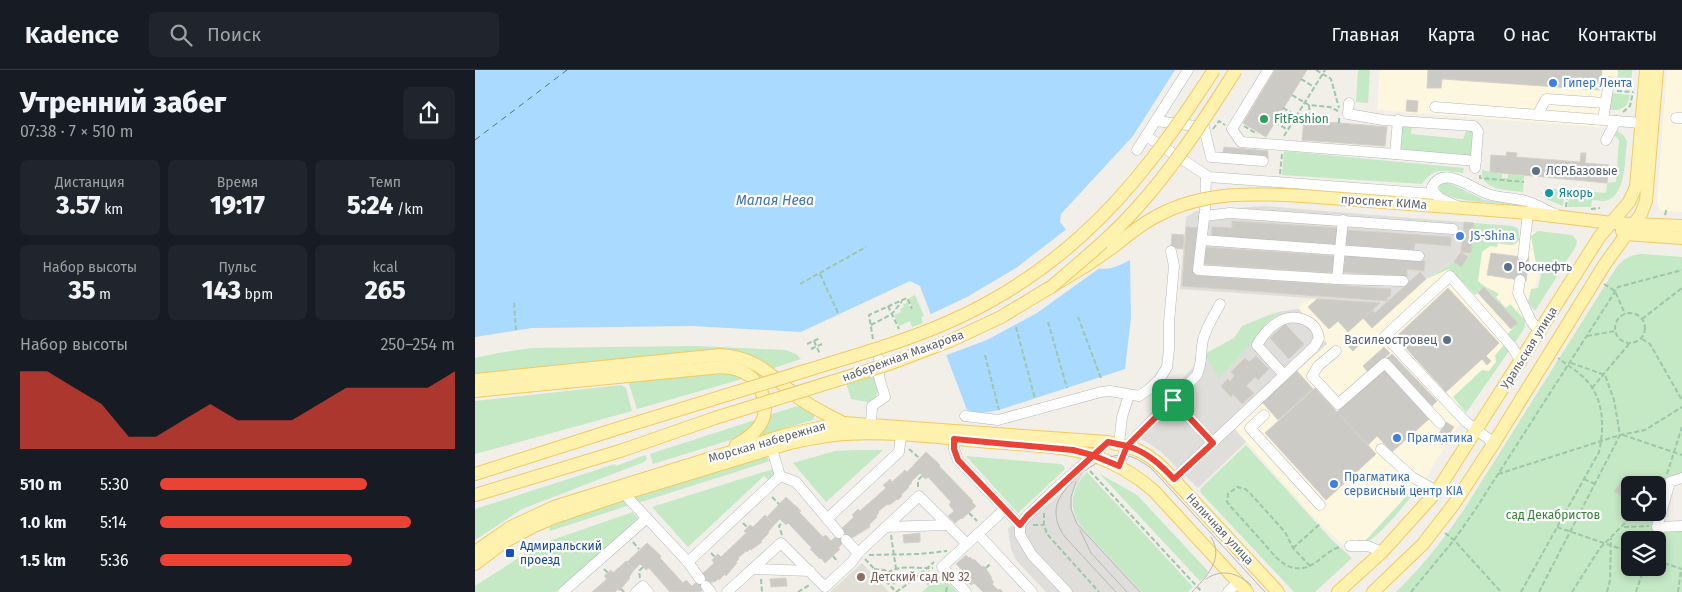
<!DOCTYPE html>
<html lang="ru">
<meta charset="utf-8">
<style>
body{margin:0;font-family:"Fira Sans",sans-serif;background:#20242c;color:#f1f3f6;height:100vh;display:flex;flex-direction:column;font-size:19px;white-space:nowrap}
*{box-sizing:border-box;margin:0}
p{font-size:16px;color:#9ea1a6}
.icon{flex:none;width:28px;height:28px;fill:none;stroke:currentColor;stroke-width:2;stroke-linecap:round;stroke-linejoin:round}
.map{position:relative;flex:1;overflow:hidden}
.sheet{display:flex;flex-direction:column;background:#171b24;width:475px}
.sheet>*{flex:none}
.controls{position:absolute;left:1146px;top:406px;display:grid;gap:10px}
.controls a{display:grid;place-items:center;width:45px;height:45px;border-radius:8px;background:#171b24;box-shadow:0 2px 8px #0003;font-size:25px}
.pin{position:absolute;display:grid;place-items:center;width:42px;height:42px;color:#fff;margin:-21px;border-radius:10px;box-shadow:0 2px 8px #0006}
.round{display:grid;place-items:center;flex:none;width:52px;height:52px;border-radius:8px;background:#20242c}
.summary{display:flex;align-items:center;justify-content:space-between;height:85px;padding:0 20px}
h1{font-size:28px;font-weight:800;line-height:38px}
.stats{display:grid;grid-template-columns:repeat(3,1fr);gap:8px;height:85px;padding:5px 20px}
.stats div{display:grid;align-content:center;border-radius:8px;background:#20242c;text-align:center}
.stats b{font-size:25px;font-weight:800}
.stats small{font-size:14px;font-weight:400}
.stats p{font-size:14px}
.chart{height:140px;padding:10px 20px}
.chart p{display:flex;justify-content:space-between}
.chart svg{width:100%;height:90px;margin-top:5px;fill:#ea4335;opacity:.7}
ul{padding:0 20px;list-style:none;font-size:16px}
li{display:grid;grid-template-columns:80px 60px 1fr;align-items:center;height:38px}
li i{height:12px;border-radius:6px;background:#ea4335}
header{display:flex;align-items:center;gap:30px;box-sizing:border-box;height:70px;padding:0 25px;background:#171b24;border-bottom:1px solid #363941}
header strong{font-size:24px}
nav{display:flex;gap:28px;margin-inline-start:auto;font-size:18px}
.search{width:350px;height:45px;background:#20242c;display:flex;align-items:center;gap:12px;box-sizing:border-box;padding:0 18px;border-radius:8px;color:#9ea1a6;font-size:19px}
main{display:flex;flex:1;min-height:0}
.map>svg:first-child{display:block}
</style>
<header>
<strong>Kadence</strong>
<div class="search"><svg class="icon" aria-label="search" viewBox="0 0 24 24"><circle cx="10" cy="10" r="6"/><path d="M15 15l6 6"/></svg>Поиск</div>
<nav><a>Главная</a><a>Карта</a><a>О нас</a><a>Контакты</a></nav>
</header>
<main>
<section class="sheet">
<div class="summary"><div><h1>Утренний забег</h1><p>07:38 · 7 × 510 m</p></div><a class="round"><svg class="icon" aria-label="share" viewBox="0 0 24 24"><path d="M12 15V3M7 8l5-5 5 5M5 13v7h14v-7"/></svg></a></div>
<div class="stats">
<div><p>Дистанция</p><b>3.57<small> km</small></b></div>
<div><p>Время</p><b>19:17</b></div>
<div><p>Темп</p><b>5:24<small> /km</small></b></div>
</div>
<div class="stats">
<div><p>Набор высоты</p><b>35<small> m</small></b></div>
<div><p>Пульс</p><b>143<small> bpm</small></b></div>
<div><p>kcal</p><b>265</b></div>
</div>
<div class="chart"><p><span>Набор высоты</span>250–254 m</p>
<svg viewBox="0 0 160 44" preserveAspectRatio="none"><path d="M0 44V6L10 6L20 14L30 22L40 38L50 38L60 30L70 22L80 30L90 30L100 30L110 22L120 14L130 14L140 14L150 14L160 6V44z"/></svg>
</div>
<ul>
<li><b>510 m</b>5:30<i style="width:70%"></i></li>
<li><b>1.0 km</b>5:14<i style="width:85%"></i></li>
<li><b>1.5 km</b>5:36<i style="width:65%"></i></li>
</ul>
</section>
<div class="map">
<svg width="1207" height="522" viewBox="0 0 1207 522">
<rect width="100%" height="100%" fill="#f1efe8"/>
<g fill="#fef7e0">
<polygon points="905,0 1143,0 1142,18 1136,18 1132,58 902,40"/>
<polygon points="1192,0 1207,0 1207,142 1186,141 1182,132"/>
<polygon points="1016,161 1062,162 1066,194 1062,212 1055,228 1050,257 984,354 950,408 936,426 910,456 889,471 885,470 868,475 838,446 759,358 852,274 824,239 826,234 833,230 842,229 905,233 900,243 945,202 979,192 986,197"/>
</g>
<g fill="#e0deda">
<polygon points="788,136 999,153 996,183 986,197 979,192 951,209 944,202 900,243 897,240 905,233 705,219 711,147 721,141"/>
<polygon points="824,239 852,274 759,358 771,372 723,418 685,381 670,371 656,365 730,284 744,307 777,273 793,251 808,241"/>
<polygon points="606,403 608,405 599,419 597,428 597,439 603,453 667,522 571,522 541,490 536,479 533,459 560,432 566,438 575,433"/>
</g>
<polygon fill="#e1ded6" points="387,493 414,522 355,522"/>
<g fill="#c5e8c5" fill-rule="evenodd">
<polygon points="883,0 895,0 893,33 881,32"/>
<polygon points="1143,0 1157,0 1156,19 1142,18"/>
<polygon points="1135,23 1155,25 1152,35 1144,40 1134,40"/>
<polygon points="937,54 936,64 988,69 992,59 998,61 1000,89 925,80 927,56"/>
<path d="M 1142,61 L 1149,66 L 1152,71 C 1150,86 1151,124 1133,130 C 1128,132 1122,130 1117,130 L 1116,137 L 1093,137 L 1094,120 L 1131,123 L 1132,113 L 1141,112 L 1144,70 L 1140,66 Z"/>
<path d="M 809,81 L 989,98 L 988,103 C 968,101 960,96 947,114 L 807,105 Z"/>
<path d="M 1007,100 L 1027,104 L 1027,108 L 1033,108 L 1033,104 L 1049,106 L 1048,122 C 1034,120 1005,121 1007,100 Z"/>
<path d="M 972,112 L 1009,130 L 1048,135 L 1062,141 C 1050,139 1037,135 1024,133 C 1013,132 956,131 965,113 Z"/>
<polygon points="1072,118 1090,120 1088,136 1071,129"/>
<path d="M 999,153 L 1037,156 L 1042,158 C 1046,164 1046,174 1037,175 C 1033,175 1027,174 1023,173 L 1022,177 L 1015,176 L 1007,182 L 1003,211 C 1007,216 1018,220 1024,224 L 1021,227 L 1031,238 L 1035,234 L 1050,250 L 1050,257 L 1039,274 L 1032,265 L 1043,253 L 1010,217 L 1000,225 L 974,199 L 951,209 L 979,192 L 986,197 L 996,183 Z"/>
<polygon points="1063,161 1097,165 1102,171 1101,176 1060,241 1053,232 1056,219 1063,218 1068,196 1061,194 1056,166"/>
<path d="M 1167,184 L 1207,187 L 1207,403 L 1193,407 L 1179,458 L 1207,460 L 1207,522 L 921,522 C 947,497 968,470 988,441 L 1141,198 C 1149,188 1155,185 1167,184 ZM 1155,415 L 1182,415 L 1182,442 L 1155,442 ZM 1155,470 L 1182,470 L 1182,498 L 1155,498 Z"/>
<polygon points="440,225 449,246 446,247 448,253 437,257 435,251 424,256 419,245 426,242 425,239 429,237 428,234 432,233 431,230 436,239 438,239 433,229"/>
<polygon points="808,241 793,251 777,273 744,308 730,284 759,268 767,256 794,245"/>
<polygon points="1030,274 1036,278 991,343 978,327 1007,300 1014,301 1021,292 1020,285"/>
<polygon points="220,276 311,280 321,284 326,289 296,299 286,292 0,305 0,288 23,283 57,278"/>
<path d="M 402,292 C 403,306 409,326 393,332 L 376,329 L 368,303 Z"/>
<polygon points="246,301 271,308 162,339 153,311"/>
<polygon points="146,315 151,318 157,341 0,384 0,331"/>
<polygon points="326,335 340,345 338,350 283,366 294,345"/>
<polygon points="283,349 279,356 265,367 178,394 175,384"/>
<polygon points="771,375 856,469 877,488 840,522 819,522 726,423 725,419"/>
<polygon points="380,380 408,380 351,432 318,393 360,381"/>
<polygon points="170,385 172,389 169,392 47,439 0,470 0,439 140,394 141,396"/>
<polygon points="291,386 295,391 163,433 159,429 160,427"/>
<polygon points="491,386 585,394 588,395 590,399 543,443"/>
<polygon points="298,399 300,405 294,411 289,406 213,477 177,437"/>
<path d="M 612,402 L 718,517 L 713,522 L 667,522 L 605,455 C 593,435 596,419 612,402 Z"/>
<polygon points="625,404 662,425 733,501 732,505 725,511"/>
<path d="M 941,414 L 944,416 C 932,432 909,462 892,472 C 886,475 875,474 868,475 L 885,470 L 890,471 L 927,431 Z"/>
<polygon points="149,430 155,435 75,461 74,457 106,444"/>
<polygon points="158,442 164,450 81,522 0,522 0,516 65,474"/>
<polygon points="466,505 482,522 447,522"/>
</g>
<path fill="#aadaff" d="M 0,0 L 700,0 L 658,66 L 586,144 L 585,152 L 621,198 C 634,201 643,196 655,190 L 656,248 L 650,299 L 524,340 L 501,344 L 492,340 L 445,216 L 435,211 L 326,262 L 217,256 L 57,258 L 0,267 Z"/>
<polygon fill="#f1efe8" points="593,158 622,196 626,197 562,243 512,270 469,286 454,245 492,227 541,198"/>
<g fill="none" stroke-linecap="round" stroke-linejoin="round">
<polyline stroke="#4174aa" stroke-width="1" stroke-dasharray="6 5" stroke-linecap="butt" points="0,70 92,0"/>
</g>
<g fill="#cccac5" stroke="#d6d1c6">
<polygon points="800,0 832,0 791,67 768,53"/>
<polygon points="953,0 1127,0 1125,20 967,9 966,18 952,18"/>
<polygon points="932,30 943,31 942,42 931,41"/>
<polygon points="829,50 912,57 910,76 827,70"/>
<polygon points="749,77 793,81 793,88 748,84"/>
<polygon points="1032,82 1042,83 1041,87 1105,92 1106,83 1111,83 1110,93 1134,95 1132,113 1015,102 1016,85 1031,86"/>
<polygon points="757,151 862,158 861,176 736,167 737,157 757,158"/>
<polygon points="989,152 999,153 996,183 986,182"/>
<polygon points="711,157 724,158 721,205 916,219 915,227 912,227 912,231 707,216"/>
<polygon points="870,160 976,167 976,176 940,173 939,180 869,175"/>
<polygon points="697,164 709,165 708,179 696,178"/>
<polygon points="729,177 860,186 859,203 728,194"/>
<polygon points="986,182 993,187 986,197 979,192"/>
<polygon points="1016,183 1054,188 1051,211 1012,205"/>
<polygon points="870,185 950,191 949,201 932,199 932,207 868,202"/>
<polygon points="945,202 951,209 897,258 888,248 897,240 900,243"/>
<polygon points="1009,217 1043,253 1036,259 1003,223"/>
<polygon points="973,218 1024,273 1011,286 1016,291 1012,295 1007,289 971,322 921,267"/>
<polygon points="842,229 846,229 905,233 873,262 863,251 854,259 833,237"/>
<polygon points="810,254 829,274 814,289 795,268"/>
<polygon points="878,269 884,275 878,281 872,275"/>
<polygon points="909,277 915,283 893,302 888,296"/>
<polygon points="917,284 962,331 957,336 911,289"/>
<polygon points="781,286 794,299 783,310 780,307 771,316 779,323 767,334 758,324 756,327 746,316 753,309 755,311 760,306 756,302 770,288 774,292"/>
<polygon points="909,299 954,349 917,382 902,366 893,375 862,342"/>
<polygon points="822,301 838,319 803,350 787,332"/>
<polygon points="840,318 901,384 851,430 790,363"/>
<polygon points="971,352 979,357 967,375 960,370"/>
<polygon points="451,382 465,395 464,396 498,431 497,432 501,436 487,449 486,448 480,453 473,446 479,441 474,435 476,432 453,407 450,409 445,403 436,412 437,413 433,416 434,417 426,425 427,426 423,430 422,429 416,434 411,435 403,442 404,443 401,446 402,447 394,455 395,457 375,469 366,459 379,447 377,445 383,439 385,441 411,418 408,415 412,412 415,409 417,412 430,400 432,402"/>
<polygon points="1149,409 1156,415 1155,430 1153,432 1139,421"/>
<polygon points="311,427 326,441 324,442 348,467 351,465 356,471 363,465 369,472 363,478 365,479 350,493 346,488 345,489 335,479 337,478 313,453 311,455 305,449 299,455 292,447"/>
<polygon points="290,445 299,455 293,462 294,463 286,471 287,472 276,480 275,479 272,482 271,481 263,488 264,489 261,492 262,493 251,506 250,504 244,510 243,509 240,512 239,511 235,514 226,505 239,493 237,490 243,484 246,487 271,463 269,461 275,455 278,457"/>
<polygon points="445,463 445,472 429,473 428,465"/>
<polygon points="172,473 186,486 185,488 208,513 211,510 217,516 223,511 230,518 225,522 195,522 174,498 171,500 165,494 159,500 152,492"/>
<polygon points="491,485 494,488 495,487 498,490 499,489 507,497 509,496 517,508 516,509 519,512 517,514 523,520 525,519 528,522 508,522 499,513 496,515 491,509 493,506 481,494"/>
<polygon points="151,491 159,500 154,507 155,508 144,521 143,519 140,522 117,522 132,509 129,506 136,500 138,503"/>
<polygon points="454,501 460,508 453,515 446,508"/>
<polygon points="311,508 312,516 296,517 295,509"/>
</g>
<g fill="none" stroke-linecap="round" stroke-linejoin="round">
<polyline stroke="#ccccc8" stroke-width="10" stroke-dasharray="10 5" stroke-linecap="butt" points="1045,210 1048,187"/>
<defs>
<g id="minor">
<polyline points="793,0 757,59 766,72 920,84"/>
<polyline points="874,33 873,44 908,50 999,56 1003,61 1000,98"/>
<polyline points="960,37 1167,53"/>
<polyline points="1063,44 1071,29 1130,33"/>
<polyline points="1201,48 1207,48"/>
<polyline points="1128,49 1134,12"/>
<polyline points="923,50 920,84 1001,91"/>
<polyline points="681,51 729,57 736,87 788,91"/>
<polyline points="671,66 734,107 960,124"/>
<polyline points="1131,70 1141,51"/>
<polyline points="662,80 713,0"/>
<polyline points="731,105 730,140 723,200 862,209 928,211"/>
<path d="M 982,136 C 972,131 960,129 957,117 C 969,93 999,121 1016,125 C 1028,128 1040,128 1051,131 C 1062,134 1070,140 1080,144"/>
<polyline points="729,146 755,143 978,159"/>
<polyline points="727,170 944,186"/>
<polyline points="1048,187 1053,143"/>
<polyline points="862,209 868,150"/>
<polyline points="1045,210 1043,223 1056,251 1064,261"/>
<polyline points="861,281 843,296 837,306 863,334 910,293 965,353"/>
<polyline points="698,330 738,373"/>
<polyline points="789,345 775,358 845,435"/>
<polyline points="490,346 523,350 626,322 635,321 664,326 673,320 684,310 692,297 694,279 694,252 699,196 696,181"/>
<polyline points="396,354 397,336 410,327 404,307 405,297 404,289"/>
<polyline points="479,369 479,379 483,390 545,455"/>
<polyline points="1019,373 991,352 910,266 975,206 1037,277 1046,291"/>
<polyline points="644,374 647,347 654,325"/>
<polyline points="297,379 305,406 321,412 364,463"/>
<polyline points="906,379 937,407 962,421"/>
<path d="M 644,396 L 652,376 L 722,305 C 728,291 725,283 728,270 C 731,257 739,246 745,234"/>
<polyline points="1207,408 1195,412 1182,457 1207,456"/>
<path d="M 699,409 L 839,277 L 844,268 C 842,259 839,254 830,250 C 809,241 792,258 782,275 L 809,305"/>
<polyline points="151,423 153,428 213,492 225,509"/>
<polyline points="352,449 424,382 426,365"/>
<polyline points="410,457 473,455"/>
<polyline points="503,464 557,522"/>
<polyline points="371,470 383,483"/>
<polyline points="875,476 893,476 907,482"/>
<polyline points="213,492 305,406"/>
<polyline points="278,499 335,501"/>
<polyline points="231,516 236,522"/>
<polyline points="88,522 172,448"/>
<polyline points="161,522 168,516 173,522"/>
<polyline points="252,522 306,473 350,517 377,492 383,483 444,426 492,474"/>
<polyline points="491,522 467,497 530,439"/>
<polyline points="592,522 557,485 545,465 545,455 552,446 578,421 633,372"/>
<polyline points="753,522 763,512"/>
</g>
<g id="major">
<polyline points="828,126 1053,143 1137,153 1207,156"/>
<polyline points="1147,161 1151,164 1207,168"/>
<polyline points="475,271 526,247 612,195 638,177"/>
<path d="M 0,310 L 245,285 C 283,287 297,307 324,328 C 338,338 353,345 368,353"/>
<path d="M 0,321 L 246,297 C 268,298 283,307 289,329 C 291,338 290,347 285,355 C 279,364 270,370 261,375"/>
<polyline points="0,404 138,360"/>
<polyline points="0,425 145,381"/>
<path d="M 0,482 L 36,457 L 79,437 L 310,365 L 368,353 L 633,372 C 658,377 671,381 689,399 L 803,522"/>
<path d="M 0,494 L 29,472 L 59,456 L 80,447 L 151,423 L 315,373 C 333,369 352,365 371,364 C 419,361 468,368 515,372 C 549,375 584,375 617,385 C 640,393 661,405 679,421 L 772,522"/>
<polyline points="863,522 907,482 962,421 1125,166 1154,132 1161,117 1171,0"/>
<polyline points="898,522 948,474 979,434 1019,373 1130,194 1166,144 1171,131 1182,0"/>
</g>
</defs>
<use href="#minor" stroke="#b5b8bc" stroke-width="11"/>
<use href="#major" stroke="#f2c960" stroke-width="14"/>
<g stroke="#9cc7a9" stroke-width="2" stroke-dasharray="5 2.5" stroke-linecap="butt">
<polyline points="841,0 856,9 864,38"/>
<polyline points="826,9 839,17"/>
<polyline points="1142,21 1158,22"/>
<polyline points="817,25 834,35 855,37 863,41"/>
<polyline points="834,35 835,51"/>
<polyline points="808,38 822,46"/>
<polyline points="1148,42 1155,36 1158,22"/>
<polyline points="800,52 813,60"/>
<polyline points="864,53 864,47"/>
<polyline points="769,56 782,64"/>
<polyline points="738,59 744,51 750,55"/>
<polyline points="809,66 850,0"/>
<polyline points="805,104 807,84"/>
<polyline points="1005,105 1005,108 1049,112"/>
<polyline points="1091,137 1093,120"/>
<polyline points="1116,139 1125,138"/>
<polyline points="1190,145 1191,141 1193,138"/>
<polyline points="345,204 364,245"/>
<polyline points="325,214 391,177"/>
<polyline points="1129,214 1140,221 1150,244"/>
<polyline points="39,233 41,260"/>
<polyline points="413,236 424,259"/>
<circle cx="1155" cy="258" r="15"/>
<polyline points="603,247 626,308"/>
<polyline points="1167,249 1207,218"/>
<polyline points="573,252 592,318"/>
<polyline points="396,255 417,244 427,231"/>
<polyline points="541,257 560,329"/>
<polyline points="1112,266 1140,261"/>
<polyline points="398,269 394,245 432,228 437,239"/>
<polyline points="1167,269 1175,274 1207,330"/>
<polyline points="339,271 345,284"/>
<polyline points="332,274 345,268"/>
<polyline points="336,279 347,274"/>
<polyline points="510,285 524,340"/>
<polyline points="1117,318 1154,274"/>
<polyline points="1148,365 1207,385"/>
<polyline points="434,379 444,388"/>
<polyline points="615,401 727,522"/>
<polyline points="1023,404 1145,365 1170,360 1207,337"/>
<polyline points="1192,404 1207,357"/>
<polyline points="1109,409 1120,414"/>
<polyline points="443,417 443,410 447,406"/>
<polyline points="297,427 304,434"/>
<polyline points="494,443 502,451"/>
<polyline points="569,443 569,455 572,464 624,522"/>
<polyline points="268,453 272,457"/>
<polyline points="558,455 568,455"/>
<polyline points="1082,457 1155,482"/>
<polyline points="1149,457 1174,456"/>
<polyline points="970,463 979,470 1026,522"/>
<polyline points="307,465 304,456 308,452"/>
<polyline points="416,465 421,499 418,519"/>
<polyline points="158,472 164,479"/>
<polyline points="818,478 845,454"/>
<polyline points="236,483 240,487"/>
<polyline points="394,485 444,484 472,481"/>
<polyline points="358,486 363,492"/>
<polyline points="390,489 421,522"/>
<polyline points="1182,491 1207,499"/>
<path d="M 835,496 L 818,478 L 810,462 L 774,422 L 770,419 L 762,417 L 753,424 L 752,432 L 756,437 C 766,448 776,459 785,469 C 798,483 810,504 832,497 C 844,493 852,480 865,477"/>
<polyline points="511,498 516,493"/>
<polyline points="129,499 133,503"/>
<polyline points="399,499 410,500 414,505 413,514"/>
<path d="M 413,503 C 423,494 444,499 458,498"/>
<polyline points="165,508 164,501 168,497"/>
<polyline points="286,509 287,522"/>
<polyline points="146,519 149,522"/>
<polyline points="323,522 336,514"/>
<polyline points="421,522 437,511 459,492"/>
<polyline points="471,522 472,516"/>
<polyline points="936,522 979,470 1000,440 1143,217 1207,200"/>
<path d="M 1046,522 L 1124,382 C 1130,354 1129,325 1106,305 C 1099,299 1091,294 1083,288"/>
<polyline points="1064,522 1145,365 1139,330 1130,305 1096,293"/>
<polyline points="1097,522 1125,478 1161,442"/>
<polyline points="1132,522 1135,510 1136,468"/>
<polyline points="1161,522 1169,498"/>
<polyline points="1203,522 1206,500"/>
</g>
<use href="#minor" stroke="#fff" stroke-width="10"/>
<use href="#major" stroke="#fff2af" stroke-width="12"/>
<g stroke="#b6b7b8" stroke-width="1">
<polyline points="601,412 596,427 596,439 602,454 665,522"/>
<polyline points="605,460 616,483 652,522"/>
<path d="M 731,509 C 747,498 763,503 776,515"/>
<path d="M 641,522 L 590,467 C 583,458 579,446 582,434 C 589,413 626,384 648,385 C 659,386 667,392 676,398 L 790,522"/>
<path d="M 717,522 C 731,507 750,489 736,467"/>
</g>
<defs>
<g id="major-bridge">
<path d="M 638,177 C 652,166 666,154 682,146 C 728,121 778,123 828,126"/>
<path d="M 575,218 C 604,193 634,169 660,140 C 699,98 730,48 761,0"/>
<path d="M 138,360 C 203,340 268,320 333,300 C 378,286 425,273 469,254 C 518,233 565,203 605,167 C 659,119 700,60 739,0"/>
<polyline points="145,381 240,348 414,294 475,271"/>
</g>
</defs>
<use href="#major-bridge" stroke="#f2c960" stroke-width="14" stroke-linecap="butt"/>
<use href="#major-bridge" stroke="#fff2af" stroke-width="12"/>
</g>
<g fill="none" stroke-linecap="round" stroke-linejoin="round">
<defs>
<path id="route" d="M 698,330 L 652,376 L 633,372 L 552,446 L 545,455 L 483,390 L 479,379 L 479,369 L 598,380 L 617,385 L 644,396 L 652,376 C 672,382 685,394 699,409 L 738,373 L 698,330"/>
</defs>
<use href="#route" stroke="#fff" stroke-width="10"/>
<use href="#route" stroke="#ea4335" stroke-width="6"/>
</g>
<g fill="#3f7fe0" stroke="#fff" stroke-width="2">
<circle cx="1078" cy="13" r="5"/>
<circle cx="985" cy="166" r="5"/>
<circle cx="922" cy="368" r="5"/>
<circle cx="859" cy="414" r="5"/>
</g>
<circle fill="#2e9e5b" stroke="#fff" stroke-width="2" cx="789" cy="49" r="5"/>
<g fill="#5c6f8a" stroke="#fff" stroke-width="2">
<circle cx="1061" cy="101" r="5"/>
<circle cx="1033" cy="197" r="5"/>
<circle cx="972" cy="270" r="5"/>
</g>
<circle fill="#0f9aa8" stroke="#fff" stroke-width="2" cx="1074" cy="123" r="5"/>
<rect fill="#1a4fb4" stroke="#fff" stroke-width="2" x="30" y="478" width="10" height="10" rx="2.5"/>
<circle fill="#8d6e63" stroke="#fff" stroke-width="2" cx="386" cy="507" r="5"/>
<g text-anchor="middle" stroke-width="4.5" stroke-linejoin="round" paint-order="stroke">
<g font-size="12" fill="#366cbe" stroke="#fff" text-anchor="start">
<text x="1088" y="17">Гипер Лента</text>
<text x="995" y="170">JS-Shina</text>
<text x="932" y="372">Прагматика</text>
<text x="869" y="411">Прагматика<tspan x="869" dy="14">сервисный центр KIA</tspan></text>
</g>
<g font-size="12" fill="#27864d" stroke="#fff" text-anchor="start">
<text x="799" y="53">FitFashion</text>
</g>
<g font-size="12" fill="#4e5e75" stroke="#fff" text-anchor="start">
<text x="1071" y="105">ЛСР.Базовые</text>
<text x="1043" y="201">Роснефть</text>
<text x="962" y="274" text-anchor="end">Василеостровец</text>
</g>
<g font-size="12" fill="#0d838f" stroke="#fff" text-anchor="start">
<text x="1084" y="127">Якорь</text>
</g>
<g font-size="12" fill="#5f6368" stroke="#fff">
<text transform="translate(909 132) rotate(4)" y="4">проспект КИМа</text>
<text transform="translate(1054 278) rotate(-58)" y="4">Уральская улица</text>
<text transform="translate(428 286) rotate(-20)" y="4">набережная Макарова</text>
<text transform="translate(292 372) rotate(-16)" y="4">Морская набережная</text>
<text transform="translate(745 459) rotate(47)" y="4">Наличная улица</text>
</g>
<g font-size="12" fill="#348238" stroke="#fff">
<text x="1078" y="449">сад Декабристов</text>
</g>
<g font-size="12" fill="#164399" stroke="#fff" text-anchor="start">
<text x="45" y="480">Адмиральский<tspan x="45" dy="14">проезд</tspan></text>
</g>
<g font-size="12" fill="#785e54" stroke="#fff" text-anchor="start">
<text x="396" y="511">Детский сад № 32</text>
</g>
<g font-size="14" font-style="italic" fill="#4174aa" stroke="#fff">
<text x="300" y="135">Малая Нева</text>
</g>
</g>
</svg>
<div class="controls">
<a><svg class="icon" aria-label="locate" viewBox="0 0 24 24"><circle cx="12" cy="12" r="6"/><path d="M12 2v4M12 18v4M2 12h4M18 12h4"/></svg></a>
<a><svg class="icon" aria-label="layers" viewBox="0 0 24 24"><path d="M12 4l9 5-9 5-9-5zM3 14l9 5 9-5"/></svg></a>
</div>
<div class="pin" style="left:698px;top:330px;background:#1e9e55"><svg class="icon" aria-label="arrive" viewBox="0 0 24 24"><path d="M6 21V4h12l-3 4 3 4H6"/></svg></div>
</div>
</main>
